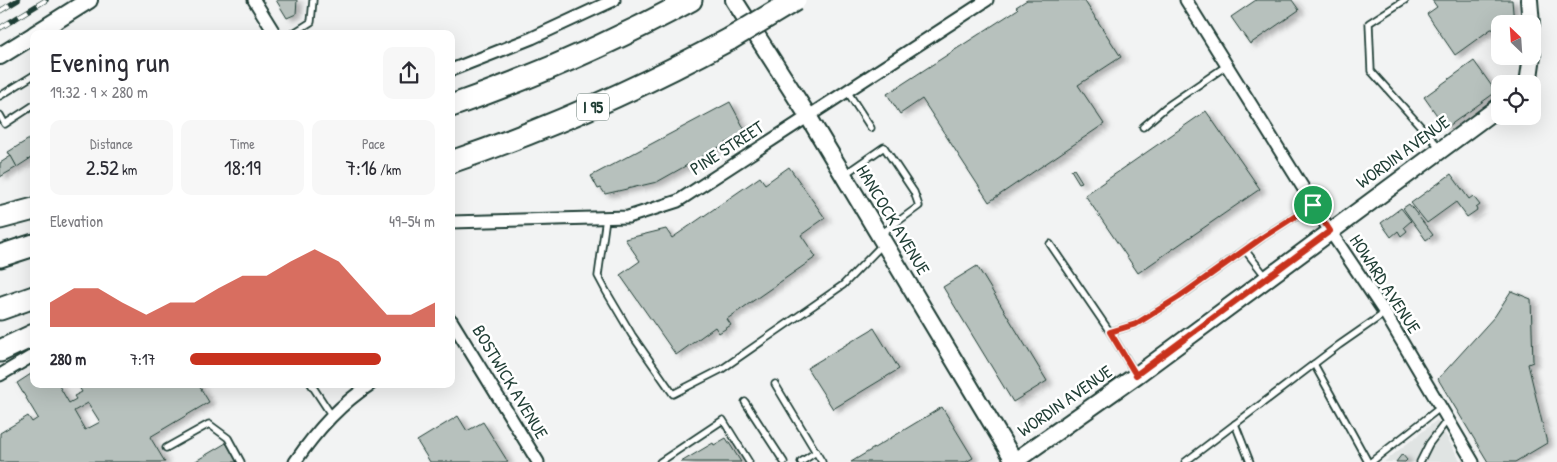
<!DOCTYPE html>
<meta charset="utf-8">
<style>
body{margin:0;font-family:"Patrick Hand",sans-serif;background:#f7f7f7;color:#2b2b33;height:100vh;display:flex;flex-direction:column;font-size:19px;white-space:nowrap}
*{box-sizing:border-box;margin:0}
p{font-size:16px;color:#7c7c81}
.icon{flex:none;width:28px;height:28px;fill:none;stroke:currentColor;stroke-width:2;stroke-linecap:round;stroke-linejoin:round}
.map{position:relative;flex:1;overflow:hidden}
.details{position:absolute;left:30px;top:30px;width:425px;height:358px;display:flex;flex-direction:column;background:#fff;border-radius:10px;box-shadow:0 5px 20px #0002}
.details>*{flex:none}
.needle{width:32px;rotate:335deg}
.controls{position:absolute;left:1491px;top:15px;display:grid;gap:10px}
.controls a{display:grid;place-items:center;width:50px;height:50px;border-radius:10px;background:#fff;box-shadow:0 5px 20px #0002;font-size:25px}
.pin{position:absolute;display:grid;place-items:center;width:42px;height:42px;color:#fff;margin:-21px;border:2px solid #fff;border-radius:50%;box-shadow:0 1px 5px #0007}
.round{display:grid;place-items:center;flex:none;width:52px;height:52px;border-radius:10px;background:#f7f7f7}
.headline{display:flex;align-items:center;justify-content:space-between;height:85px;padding:0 20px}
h1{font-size:28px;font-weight:600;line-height:38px}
.figures{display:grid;grid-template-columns:repeat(3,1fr);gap:8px;height:85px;padding:5px 20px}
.figures div{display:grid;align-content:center;border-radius:10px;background:#f7f7f7;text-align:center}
.figures b{font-size:21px;font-weight:600}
.figures small{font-size:14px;font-weight:400}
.figures p{font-size:14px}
.chart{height:140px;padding:10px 20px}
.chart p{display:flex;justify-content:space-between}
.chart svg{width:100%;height:90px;margin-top:5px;fill:#c8321e;opacity:.7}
ul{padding:0 20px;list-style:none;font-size:16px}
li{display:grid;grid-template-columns:80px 60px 1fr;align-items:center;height:38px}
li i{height:12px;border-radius:6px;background:#c8321e}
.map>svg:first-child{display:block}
</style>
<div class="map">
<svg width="1557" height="462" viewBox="0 0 1557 462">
<defs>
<filter id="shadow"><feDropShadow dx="5.5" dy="3" stdDeviation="2.5" flood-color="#0004"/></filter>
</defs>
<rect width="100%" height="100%" fill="#f2f3f3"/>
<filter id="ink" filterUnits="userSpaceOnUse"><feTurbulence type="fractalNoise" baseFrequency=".02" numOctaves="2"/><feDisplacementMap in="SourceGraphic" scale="10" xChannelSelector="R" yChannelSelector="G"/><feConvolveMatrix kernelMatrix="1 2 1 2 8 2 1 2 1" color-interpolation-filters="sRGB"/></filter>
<g filter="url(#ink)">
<polygon fill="#e0e4e3" points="1437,420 1461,462 1384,462"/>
<g fill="#b7c1bd" stroke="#1f3d34" fill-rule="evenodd" filter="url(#shadow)">
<polygon points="276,0 297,0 296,14 287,18"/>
<polygon points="1027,0 1084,0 1121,57 1078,85 1104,124 989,202 922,99 900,114 887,94 1018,9 1016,7"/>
<polygon points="1256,0 1292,0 1299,10 1250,44 1231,17"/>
<polygon points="1432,0 1512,0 1514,24 1500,24 1500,30 1491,29 1455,55 1427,14 1437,7"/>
<polygon points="1474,61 1496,92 1446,128 1424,97"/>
<polygon points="730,102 746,132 657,182 605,194 601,188 598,189 591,176"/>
<polygon points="1206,111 1260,189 1138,273 1085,195"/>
<polygon points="34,136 34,156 17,167 8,152"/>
<polygon points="11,156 17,167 0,177 0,163"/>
<polygon points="789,167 825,218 801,235 816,257 727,319 731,325 719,333 715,327 676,355 620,275 640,261 625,239 666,229 672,238 760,177 765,184"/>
<polygon points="1074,169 1082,182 1079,183 1071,170"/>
<polygon points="1451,174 1469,199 1473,196 1480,205 1476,208 1477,210 1467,217 1456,202 1427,223 1411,203"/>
<polygon points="1409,204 1433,235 1426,240 1403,208"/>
<polygon points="1401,208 1411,221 1404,227 1407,231 1401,236 1398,231 1391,237 1381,223"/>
<polygon points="977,266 1047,381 1013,402 943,287"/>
<polygon points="1511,291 1531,299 1533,362 1528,364 1547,443 1515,462 1488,462 1438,379 1495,316"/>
<polygon points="874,328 899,369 833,409 807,368"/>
<path d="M 34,372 L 34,384 L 58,384 L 69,403 L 76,399 L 74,396 L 82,392 L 77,384 L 198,384 L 209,402 L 150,437 L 165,462 L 0,462 L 0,433 L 28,416 L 32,422 L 38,418 L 17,383 ZM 88,403 L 100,422 L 85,430 L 74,411 Z"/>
<polygon points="942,407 973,458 966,462 851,462"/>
<polygon points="458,416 467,431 483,422 508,462 430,462 417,441"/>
<polygon points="726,438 741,462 681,462 713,443 714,445"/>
<polygon points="226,443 238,462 194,462"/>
<polygon points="1402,454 1407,460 1405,462 1396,462"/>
</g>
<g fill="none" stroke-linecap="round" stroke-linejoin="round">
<defs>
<g id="lane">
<polyline points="1405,0 1369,23 1371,71 1441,149"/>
<polyline points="292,34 311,22 313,0"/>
<polyline points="847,91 871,128"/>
<polyline points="0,96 34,75"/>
<polyline points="0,115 5,124 34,105"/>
<polyline points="1143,127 1166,107 1226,66"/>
<polyline points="845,174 884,147 914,192 919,206 881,234"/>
<polyline points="606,218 598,276 606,291 632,335 673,394 722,369 843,285 883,244"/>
<polyline points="1050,244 1110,332 1136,324 1179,297 1263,237 1313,205"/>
<polyline points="1245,250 1267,278"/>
<polyline points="1110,332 1135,373"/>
<polyline points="1314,364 1368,462"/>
<polyline points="311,384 332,416"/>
<polyline points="775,384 822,462"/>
<polyline points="745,402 784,462"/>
<polyline points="1235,424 1250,462"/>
<polyline points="166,448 209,424 228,438 241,462"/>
<polyline points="660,462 723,420 749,462"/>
<polyline points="801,462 816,452"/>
<polyline points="1185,462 1339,345 1385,313"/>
<polyline points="1371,462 1441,407"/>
<polyline points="1420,462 1429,444 1448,419"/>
</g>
<g id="street">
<polyline points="254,0 275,34"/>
<polyline points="1186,0 1330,231 1385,313 1473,462"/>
<polyline points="451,70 532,38 614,0"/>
<polyline points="451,222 628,217 678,201 987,0"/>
<polyline points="451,320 538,462"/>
<polyline points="0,375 34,355"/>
<path d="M 295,462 C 316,431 340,404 371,384"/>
</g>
<g id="secondary">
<polyline points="734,0 808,116 1015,462"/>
<polyline points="1529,0 1531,24"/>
<polyline points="35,34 89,0"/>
<polyline points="0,56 34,35"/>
<polyline points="1528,84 1532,56"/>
<polyline points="1015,461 1137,375 1500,106"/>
</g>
<g id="highway">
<path d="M 451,106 C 534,77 614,42 691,0"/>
<path d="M 451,162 C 548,129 640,88 730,39"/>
<polyline points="0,218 34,209"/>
<polyline points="0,256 34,245"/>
<polyline points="0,309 34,297"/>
<polyline points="0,351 34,335"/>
</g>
</defs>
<use href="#lane" stroke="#1f3d34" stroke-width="9"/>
<use href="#street" stroke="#1f3d34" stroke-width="15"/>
<use href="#secondary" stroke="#1f3d34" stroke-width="20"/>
<use href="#highway" stroke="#1f3d34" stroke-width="25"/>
<use href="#lane" stroke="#fff" stroke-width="5.5"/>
<use href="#street" stroke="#fff" stroke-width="11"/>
<use href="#secondary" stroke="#fff" stroke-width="16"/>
<use href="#highway" stroke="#fff" stroke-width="21"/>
<defs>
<g id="rail">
<polyline points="0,11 18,0"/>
<polyline points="0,28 46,0"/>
</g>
</defs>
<use href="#rail" stroke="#1f3d34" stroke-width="5.5"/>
<use href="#rail" stroke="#fff" stroke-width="4" stroke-dasharray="11" stroke-linecap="butt"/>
<defs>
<polyline id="highway-bridge" points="730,39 795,0"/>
</defs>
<use href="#highway-bridge" stroke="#1f3d34" stroke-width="25" stroke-linecap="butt"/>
<use href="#highway-bridge" stroke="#fff" stroke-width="21"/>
</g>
</g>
<g fill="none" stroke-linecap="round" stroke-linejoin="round" filter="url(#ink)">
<defs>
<polygon id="route" points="1313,205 1330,231 1136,375 1110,332 1136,324 1179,297 1263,237"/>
</defs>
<use href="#route" stroke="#fff" stroke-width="10"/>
<use href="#route" stroke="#c8321e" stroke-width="6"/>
</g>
<g text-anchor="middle" stroke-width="5" stroke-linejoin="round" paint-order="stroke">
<rect fill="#fff" stroke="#627771" stroke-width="1" x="577" y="93.5" width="32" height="27" rx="4"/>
<g font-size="16" font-weight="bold" fill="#1f3d34">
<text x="593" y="113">I 95</text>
</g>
<g font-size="18" fill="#1f3d34" stroke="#fff">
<text transform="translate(727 148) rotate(-33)" y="6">PINE STREET</text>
<text transform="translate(1403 152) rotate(-36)" y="6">WORDIN AVENUE</text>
<text transform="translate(893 220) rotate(59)" y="6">HANCOCK AVENUE</text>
<text transform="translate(1385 284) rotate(57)" y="6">HOWARD AVENUE</text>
<text transform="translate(510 382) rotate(59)" y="6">BOSTWICK AVENUE</text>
<text transform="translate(1065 401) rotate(-35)" y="6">WORDIN AVENUE</text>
</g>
</g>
</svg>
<div class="controls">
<a><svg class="needle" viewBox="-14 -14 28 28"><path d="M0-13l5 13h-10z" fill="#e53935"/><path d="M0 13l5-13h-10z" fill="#7c7c81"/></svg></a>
<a><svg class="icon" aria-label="locate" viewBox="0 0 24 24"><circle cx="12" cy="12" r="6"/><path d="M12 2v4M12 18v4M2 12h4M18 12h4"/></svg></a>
</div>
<div class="pin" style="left:1313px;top:205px;background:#1e9e55"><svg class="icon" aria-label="arrive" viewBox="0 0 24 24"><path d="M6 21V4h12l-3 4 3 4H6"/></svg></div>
<section class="details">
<div class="headline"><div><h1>Evening run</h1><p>19:32 · 9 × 280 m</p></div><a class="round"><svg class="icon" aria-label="share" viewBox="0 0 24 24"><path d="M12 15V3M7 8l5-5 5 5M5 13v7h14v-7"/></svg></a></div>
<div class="figures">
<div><p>Distance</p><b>2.52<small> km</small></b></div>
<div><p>Time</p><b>18:19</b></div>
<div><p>Pace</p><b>7:16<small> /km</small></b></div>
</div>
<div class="chart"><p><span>Elevation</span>49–54 m</p>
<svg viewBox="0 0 160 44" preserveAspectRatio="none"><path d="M0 44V32L10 25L20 25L30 32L40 38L50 32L60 32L70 25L80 19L90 19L100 12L110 6L120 12L130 25L140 38L150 38L160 32V44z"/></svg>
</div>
<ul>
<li><b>280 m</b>7:17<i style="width:78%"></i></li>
</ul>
</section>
</div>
